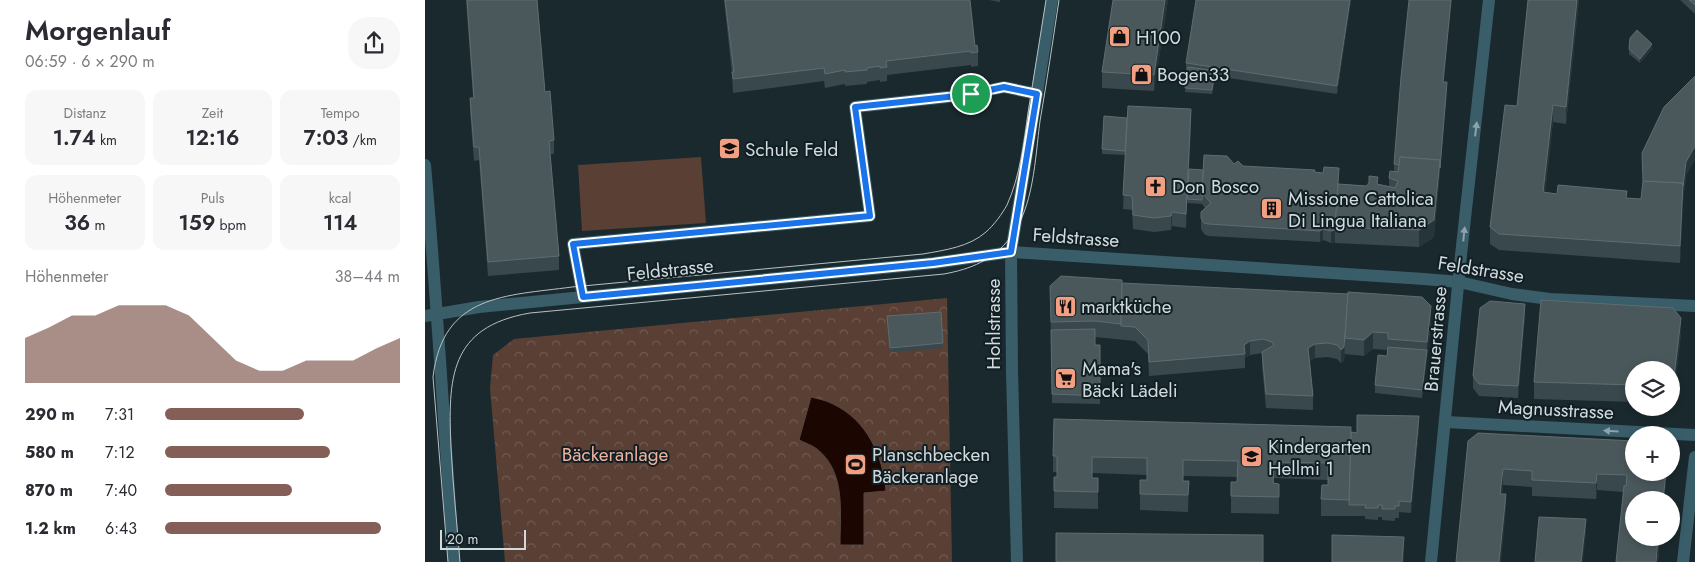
<!DOCTYPE html>
<html lang="de">
<meta charset="utf-8">
<style>
body{margin:0;font-family:Jost,sans-serif;background:#f7f7f7;color:#2b2b33;height:100vh;display:flex;flex-direction:column;font-size:19px;white-space:nowrap}
*{box-sizing:border-box;margin:0}
p{font-size:16px;color:#7c7c81}
.icon{flex:none;width:28px;height:28px;fill:none;stroke:currentColor;stroke-width:2;stroke-linecap:round;stroke-linejoin:round}
.map{position:relative;flex:1;overflow:hidden}
.side{display:flex;flex-direction:column;background:#fff;width:425px}
.side>*{flex:none}
.buttons{position:absolute;left:1200px;top:361px;display:grid;gap:10px}
.buttons a{display:grid;place-items:center;width:55px;height:55px;border-radius:50%;background:#fff;box-shadow:0 2px 8px #0003;font-size:25px}
.scale{position:absolute;left:15px;bottom:12px;width:86px;box-sizing:border-box;padding-left:5px;border:2px solid #d1dadd;border-top:0;font-size:14px;line-height:18px;white-space:nowrap;color:#d1dadd;-webkit-text-stroke:4px #111f24;paint-order:stroke}
.pin{position:absolute;display:grid;place-items:center;width:42px;height:42px;color:#fff;margin:-21px;border:2px solid #fff;border-radius:50%;box-shadow:0 1px 5px #0007}
.round{display:grid;place-items:center;flex:none;width:52px;height:52px;border-radius:20px;background:#f7f7f7}
.head{display:flex;align-items:center;justify-content:space-between;height:85px;padding:0 25px}
h1{font-size:28px;font-weight:600;line-height:38px}
.figures{display:grid;grid-template-columns:repeat(3,1fr);gap:8px;height:85px;padding:5px 25px}
.figures div{display:grid;align-content:center;border-radius:12px;background:#f7f7f7;text-align:center}
.figures b{font-size:21px;font-weight:600}
.figures small{font-size:14px;font-weight:400}
.figures p{font-size:14px}
.chart{height:140px;padding:10px 25px}
.chart p{display:flex;justify-content:space-between}
.chart svg{width:100%;height:90px;margin-top:5px;fill:#855f57;opacity:.7}
ul{padding:0 25px;list-style:none;font-size:16px}
li{display:grid;grid-template-columns:80px 60px 1fr;align-items:center;height:38px}
li i{height:12px;border-radius:6px;background:#855f57}
main{display:flex;flex:1;min-height:0}
.map>svg:first-child{display:block}
</style>
<main>
<section class="side">
<div class="head"><div><h1>Morgenlauf</h1><p>06:59 · 6 × 290 m</p></div><a class="round"><svg class="icon" aria-label="share" viewBox="0 0 24 24"><path d="M12 15V3M7 8l5-5 5 5M5 13v7h14v-7"/></svg></a></div>
<div class="figures">
<div><p>Distanz</p><b>1.74<small> km</small></b></div>
<div><p>Zeit</p><b>12:16</b></div>
<div><p>Tempo</p><b>7:03<small> /km</small></b></div>
</div>
<div class="figures">
<div><p>Höhenmeter</p><b>36<small> m</small></b></div>
<div><p>Puls</p><b>159<small> bpm</small></b></div>
<div><p>kcal</p><b>114</b></div>
</div>
<div class="chart"><p><span>Höhenmeter</span>38–44 m</p>
<svg viewBox="0 0 160 44" preserveAspectRatio="none"><path d="M0 44V22L10 17L20 11L30 11L40 6L50 6L60 6L70 11L80 22L90 33L100 38L110 38L120 33L130 33L140 33L150 27L160 22V44z"/></svg>
</div>
<ul>
<li><b>290 m</b>7:31<i style="width:59%"></i></li>
<li><b>580 m</b>7:12<i style="width:70%"></i></li>
<li><b>870 m</b>7:40<i style="width:54%"></i></li>
<li><b>1.2 km</b>6:43<i style="width:92%"></i></li>
</ul>
</section>
<div class="map">
<svg width="1270" height="562" viewBox="0 0 1270 562">
<defs>
<pattern id="park-crowns" width="20" height="18" patternUnits="userSpaceOnUse" patternTransform="scale(1.25)"><rect width="20" height="18" fill="#5a3f35"/><path d="M2 6a3 3 0 1 1 6 0M12 15a3 3 0 1 1 6 0" fill="none" stroke="#715a52"/></pattern>
</defs>
<rect width="100%" height="100%" fill="#1a292e"/>
<polygon fill="url(#park-crowns)" points="522,298 527,562 80,562 65,388 68,355 89,339"/>
<polygon fill="#5a3f35" points="276,157 281,223 157,231 153,165"/>
<path fill="#1c0601" stroke="#524643" d="M 386,397 C 393,399 401,400 408,404 C 442,420 458,456 461,491 L 439,493 L 439,545 L 415,545 C 415,512 421,472 392,449 C 387,445 380,443 374,440 Z"/>
<g fill="none" stroke-linecap="round" stroke-linejoin="round">
<g stroke="#395e6a" stroke-width="12">
<path d="M 0,165 C 12,297 19,430 29,562"/>
<polyline points="158,297 148,244 445,216 430,107 541,95 579,87 612,94"/>
<polyline points="0,316 54,307 509,263 586,252 999,279 1034,282 1087,294 1125,299 1270,306"/>
<polyline points="1021,422 1270,435"/>
<polyline points="592,562 587,372 586,252 627,0"/>
<polyline points="1006,562 1036,255 1064,0"/>
<polyline points="1258,562 1270,457"/>
</g>
<g stroke="#b7c1c4" stroke-width="1">
<path d="M 23,562 L 8,377 C 18,294 80,296 147,287 L 498,254 C 520,250 544,247 561,232 C 569,225 577,214 582,205 C 595,176 599,143 603,113 C 609,75 615,38 621,0"/>
<path d="M 35,562 C 32,524 28,486 26,448 C 23,378 24,327 105,313 L 519,274 C 546,269 568,260 585,238 C 609,207 610,159 615,121 C 622,81 628,40 634,0"/>
</g>
</g>
<g fill="#39484d">
<polygon points="41,0 112,0 120,92 129,140 129,154 125,154 134,256 134,270 63,276 54,160 49,161 45,112 45,98 48,98"/>
<polygon points="299,0 545,0 550,46 553,52 553,66 546,67 546,65 462,75 462,81 455,82 455,80 442,82 442,84 420,86 420,84 400,88 399,81 308,93 307,74"/>
<polygon points="564,0 575,0 575,2"/>
<polygon points="688,0 743,0 729,91 677,88 677,72"/>
<polygon points="926,0 912,94 790,76 787,94 760,92 762,71 761,71 761,63"/>
<polygon points="1103,0 1154,0 1141,124 1128,122 1120,193 1216,199 1261,176 1258,200 1255,263 1074,250 1065,244 1065,227 1092,106"/>
<polygon points="1255,0 1270,0 1270,14"/>
<polygon points="1204,49 1227,49 1215,63 1204,54"/>
<polygon points="1018,82 1022,90 1009,237 994,247 910,243 910,242 906,243 898,240 895,242 783,236 779,234 776,229 776,212 780,208 777,204 762,203 761,228 747,226 746,230 729,232 708,229 707,210 698,209 700,155 677,154 677,149 766,123 764,169 778,170 809,164 818,166 890,172 914,184 942,186 953,184 964,186 964,178 969,172 969,164"/>
<polygon points="697,283 1006,323 997,398 950,393 950,385 962,356 963,350 948,349 939,356 920,354 920,348 919,361 916,363 912,359 903,357 890,358 885,361 888,396 888,410 841,408 837,366 837,353 825,355 820,358 820,368 724,376 723,354 710,341 670,337 670,345 675,345 675,404 627,403 625,286"/>
<polygon points="1100,315 1093,398 1054,396 1048,388 1048,376"/>
<polygon points="462,321 518,343 518,348 465,352"/>
<polygon points="1256,334 1249,394 1246,396 1246,370 1209,370 1209,402 1109,399 1109,382"/>
<polygon points="994,428 986,513 974,512 974,518 970,518 970,521 957,520 957,517 953,517 953,520 940,519 940,516 896,516 896,499 903,485 903,480 849,478 849,483 854,484 854,514 806,513 806,482 812,482 812,477 758,476 758,481 764,481 763,512 715,510 715,480 722,480 722,475 667,473 667,478 673,478 673,509 629,508 629,477 632,477 632,472 628,472 628,456 926,432 932,433"/>
<polygon points="1043,441 1209,472 1242,472 1239,500 1209,500 1235,538 1233,562 1191,562 1198,492 1172,490 1171,499 1107,496 1107,487 1078,485 1077,494 1081,511"/>
</g>
<g fill="#26353a">
<polygon points="740,0 743,0 729,91 729,75"/>
<polygon points="925,0 926,0 912,94 912,86"/>
<polygon points="1026,0 1027,0 1018,90 1018,82"/>
<polygon points="1152,0 1154,0 1141,124 1141,107"/>
<polygon points="1227,44 1227,49 1215,63 1215,59"/>
<polygon points="1022,82 1022,90 1009,237 994,247 994,230"/>
<polygon points="1128,105 1128,122 1118,209 1118,192"/>
<polygon points="766,109 766,123 761,228 761,214"/>
<polygon points="1270,146 1270,160 1261,176 1258,200 1255,263 1255,246 1258,186 1261,162"/>
<polygon points="747,212 747,226 746,230 746,216"/>
<polygon points="898,229 898,240 895,242 895,231"/>
<polygon points="910,230 910,242 906,243 906,231"/>
<polygon points="1100,304 1100,315 1093,398 1093,386"/>
<polygon points="1006,306 1006,323 997,398 997,390 1002,350 1002,342"/>
<polygon points="1256,318 1256,334 1249,394 1246,396 1246,380"/>
<polygon points="948,332 948,349 939,356 939,340"/>
<polygon points="920,338 919,361 916,363 916,350"/>
<polygon points="825,341 825,355 820,358 819,345"/>
<polygon points="890,344 890,358 883,362 883,348"/>
<polygon points="994,416 994,428 986,513 986,502"/>
<polygon points="1078,469 1078,485 1075,510 1075,494"/>
<polygon points="1241,472 1242,472 1239,500 1238,500"/>
<polygon points="1172,474 1172,490 1171,499 1171,483"/>
<polygon points="1081,494 1081,511 1076,562 1074,562"/>
<polygon points="1161,519 1161,533 1158,562 1156,562"/>
<polygon points="979,537 979,562 977,562"/>
<polygon points="1233,538 1235,538 1233,562 1231,562"/>
</g>
<g fill="#4a585c" stroke="#5f6c70">
<polygon points="42,0 112,0 120,92 125,91 129,140 124,141 134,256 63,262 54,147 49,147 45,98 49,98"/>
<polygon points="300,0 545,0 550,46 552,45 553,52 546,53 546,51 461,61 462,67 455,68 455,66 442,68 442,70 420,72 420,70 400,74 399,68 308,79 307,72 309,72"/>
<polygon points="688,0 740,0 729,75 677,72"/>
<polygon points="771,0 925,0 912,86 761,63"/>
<polygon points="984,0 1026,0 1018,82 1022,82 1015,168 1015,160 975,157 974,165 969,164 976,77"/>
<polygon points="1103,0 1152,0 1141,107 1128,105 1118,192 1132,194 1133,185 1202,191 1201,198 1216,199 1218,181 1258,183 1255,246 1074,234 1065,227 1080,105 1092,106"/>
<polygon points="1264,0 1270,0 1270,5"/>
<polygon points="1212,30 1227,44 1215,59 1204,49 1205,38"/>
<polygon points="763,67 790,71 787,90 760,88"/>
<polygon points="1270,76 1270,146 1261,162 1258,186 1258,183 1218,181 1217,153 1239,107"/>
<polygon points="703,106 766,109 761,214 747,212 746,216 729,218 708,215 707,196 698,195"/>
<polygon points="679,116 702,118 700,151 677,149"/>
<polygon points="779,155 802,156 809,164 813,161 818,166 890,170 889,172 898,173 899,167 914,168 910,230 906,231 898,229 895,231 783,224 779,223 776,218 776,212 786,203 777,193"/>
<polygon points="975,157 1015,160 1009,220 994,230 910,227 913,184 942,186 944,182 944,176 953,177 952,184 970,188 973,181 964,178 965,171 973,172"/>
<polygon points="764,169 778,170 777,200 762,199"/>
<polygon points="636,276 697,280 696,324 670,321 626,322 625,286"/>
<polygon points="697,283 923,294 919,347 916,350 912,345 903,343 890,344 883,348 888,396 841,394 837,352 849,345 847,342 838,339 825,341 819,345 820,354 724,362 723,340 710,327 696,326"/>
<polygon points="923,292 997,297 1006,306 1002,342 963,339 963,333 948,332 939,340 920,338"/>
<polygon points="1116,300 1248,308 1256,318 1249,377 1246,380 1246,370 1209,370 1209,385 1109,382"/>
<polygon points="1065,301 1100,304 1093,386 1054,384 1048,376 1055,308"/>
<polygon points="516,312 518,343 465,348 462,316"/>
<polygon points="670,329 670,345 675,345 675,396 627,394 626,330"/>
<polygon points="963,347 1002,350 997,390 950,385 953,355 962,356"/>
<polygon points="932,415 994,416 986,502 974,501 974,506 970,506 970,509 957,509 957,505 953,505 953,508 940,508 941,505 924,505 926,432 932,433"/>
<polygon points="629,419 926,427 924,500 896,499 897,485 903,485 903,463 849,462 848,483 854,484 854,497 806,496 806,482 812,482 813,461 758,460 758,481 764,481 763,495 715,494 715,480 722,480 722,458 667,457 667,478 673,478 673,492 629,491 629,477 632,477 632,456 628,456"/>
<polygon points="1053,433 1209,441 1209,472 1241,472 1238,500 1209,500 1209,538 1233,538 1231,562 1191,562 1199,486 1201,486 1202,475 1172,474 1171,483 1107,480 1107,471 1078,469 1075,494 1081,494 1074,562 1031,562 1043,441"/>
<polygon points="1114,517 1161,519 1156,562 1110,562"/>
<polygon points="631,533 838,535 838,562 631,562"/>
<polygon points="907,535 979,537 977,562 907,562"/>
</g>
<defs><path id="oneway-solid" d="M-6-.8H1V-3.2L6.5 0L1 3.2V.8H-6Z" transform="scale(1.25)"/></defs>
<g fill="#8da2a9">
<use href="#oneway-solid" transform="translate(1051 129) rotate(-83)"/>
<use href="#oneway-solid" transform="translate(1039 234) rotate(-84)"/>
<use href="#oneway-solid" transform="translate(1186 431) rotate(-177)"/>
</g>
<g fill="none" stroke-linecap="round" stroke-linejoin="round">
<defs>
<polygon id="route" points="579,87 612,94 586,252 508,263 158,297 148,244 445,216 430,107 541,95"/>
</defs>
<use href="#route" stroke="#fff" stroke-width="10"/>
<use href="#route" stroke="#1a73e8" stroke-width="6"/>
</g>
<defs>
<symbol id="shop-square" viewBox="-11 -11 22 22"><rect x="-9" y="-9" width="18" height="18" rx="4" fill="#f39f82" stroke="#111f24"/><path d="M-5-2.5h2.3a2.7 3.5 0 0 1 5.4 0H5L5.5 6h-11ZM-1.5-2.5h3a1.5 2.3 0 0 0-3 0Z" fill="#111"/></symbol>
<symbol id="school-square" viewBox="-11 -11 22 22"><rect x="-9" y="-9" width="18" height="18" rx="4" fill="#f39f82" stroke="#111f24"/><path d="M0-5L7-2L0 1L-7-2ZM-4 1L0 2.5L4 1V4Q0 6-4 4Z" fill="#111"/></symbol>
<symbol id="church-square" viewBox="-11 -11 22 22"><rect x="-9" y="-9" width="18" height="18" rx="4" fill="#f39f82" stroke="#111f24"/><path d="M-1.2-6h2.4v3.5h3.3v2.4h-3.3V6h-2.4V-.1h-3.3v-2.4h3.3Z" fill="#111"/></symbol>
<symbol id="building-square" viewBox="-11 -11 22 22"><rect x="-9" y="-9" width="18" height="18" rx="4" fill="#f39f82" stroke="#111f24"/><path d="M-4-6H4V6H1V3H-1V6H-4ZM-2.5-4.3h1.7v1.8h-1.7ZM.8-4.3h1.7v1.8H.8ZM-2.5-1h1.7V.8h-1.7ZM.8-1h1.7V.8H.8Z" fill="#111"/></symbol>
<symbol id="restaurant-square" viewBox="-11 -11 22 22"><rect x="-9" y="-9" width="18" height="18" rx="4" fill="#f39f82" stroke="#111f24"/><path d="M-5-6h1v4h1v-4h1v4h1v-4h1v5L-1.5 .5V6h-2V.5L-5-1ZM5-6V6H3V1.5H1.5Q1.5-4 5-6Z" fill="#111"/></symbol>
<symbol id="supermarket-square" viewBox="-11 -11 22 22"><rect x="-9" y="-9" width="18" height="18" rx="4" fill="#f39f82" stroke="#111f24"/><path d="M-6-5.5h2.5l.6 2H6L4.5 2H-2.5L-4.4-4H-6ZM-1.5 3.2a1.3 1.3 0 1 0 .1 0ZM3 3.2a1.3 1.3 0 1 0 .1 0Z" fill="#111"/></symbol>
<symbol id="stadium-square" viewBox="-11 -11 22 22"><rect x="-9" y="-9" width="18" height="18" rx="4" fill="#f39f82" stroke="#111f24"/><path d="M0-5a6.5 5 0 1 0 0 10a6.5 5 0 1 0 0-10ZM-3.5-1.8h7v3.6h-7Z" fill="#111"/></symbol>
</defs>
<g fill-rule="evenodd">
<use href="#shop-square" x="682" y="24" width="25" height="25"/>
<use href="#shop-square" x="704" y="62" width="25" height="25"/>
<use href="#school-square" x="292" y="136" width="25" height="25"/>
<use href="#church-square" x="718" y="174" width="25" height="25"/>
<use href="#building-square" x="834" y="196" width="25" height="25"/>
<use href="#restaurant-square" x="628" y="294" width="25" height="25"/>
<use href="#supermarket-square" x="628" y="366" width="25" height="25"/>
<use href="#school-square" x="814" y="444" width="25" height="25"/>
<use href="#stadium-square" x="418" y="452" width="25" height="25"/>
</g>
<g text-anchor="middle" stroke-width="4" stroke-linejoin="round" paint-order="stroke">
<g font-size="19" fill="#d1dadd" stroke="#111f24" text-anchor="start">
<text x="711" y="44">H100</text>
<text x="732" y="81">Bogen33</text>
<text x="320" y="156">Schule Feld</text>
<text x="747" y="193">Don Bosco</text>
<text x="863" y="205">Missione Cattolica<tspan x="863" dy="22">Di Lingua Italiana</tspan></text>
<text x="656" y="313">marktküche</text>
<text x="657" y="375">Mama's<tspan x="657" dy="22">Bäcki Lädeli</tspan></text>
<text x="843" y="453">Kindergarten<tspan x="843" dy="22">Hellmi 1</tspan></text>
<text x="447" y="461">Planschbecken<tspan x="447" dy="22">Bäckeranlage</tspan></text>
</g>
<g font-size="19" fill="#d1dadd" stroke="#111f24">
<text transform="translate(651 237) rotate(4)" y="7">Feldstrasse</text>
<text transform="translate(245 269) rotate(-6)" y="7">Feldstrasse</text>
<text transform="translate(1056 269) rotate(9)" y="7">Feldstrasse</text>
<text transform="translate(568 324) rotate(-90)" y="7">Hohlstrasse</text>
<text transform="translate(1010 339) rotate(-85)" y="7">Brauerstrasse</text>
<text transform="translate(1131 409) rotate(3)" y="7">Magnusstrasse</text>
</g>
<g font-size="19" fill="#ecb29d" stroke="#111f24">
<text x="190" y="461">Bäckeranlage</text>
</g>
</g>
</svg>
<div class="buttons">
<a><svg class="icon" aria-label="layers" viewBox="0 0 24 24"><path d="M12 4l9 5-9 5-9-5zM3 14l9 5 9-5"/></svg></a>
<a>+</a>
<a>−</a>
</div>
<div class="scale">20 m</div>
<div class="pin" style="left:546px;top:94px;background:#1e9e55"><svg class="icon" aria-label="arrive" viewBox="0 0 24 24"><path d="M6 21V4h12l-3 4 3 4H6"/></svg></div>
</div>
</main>
